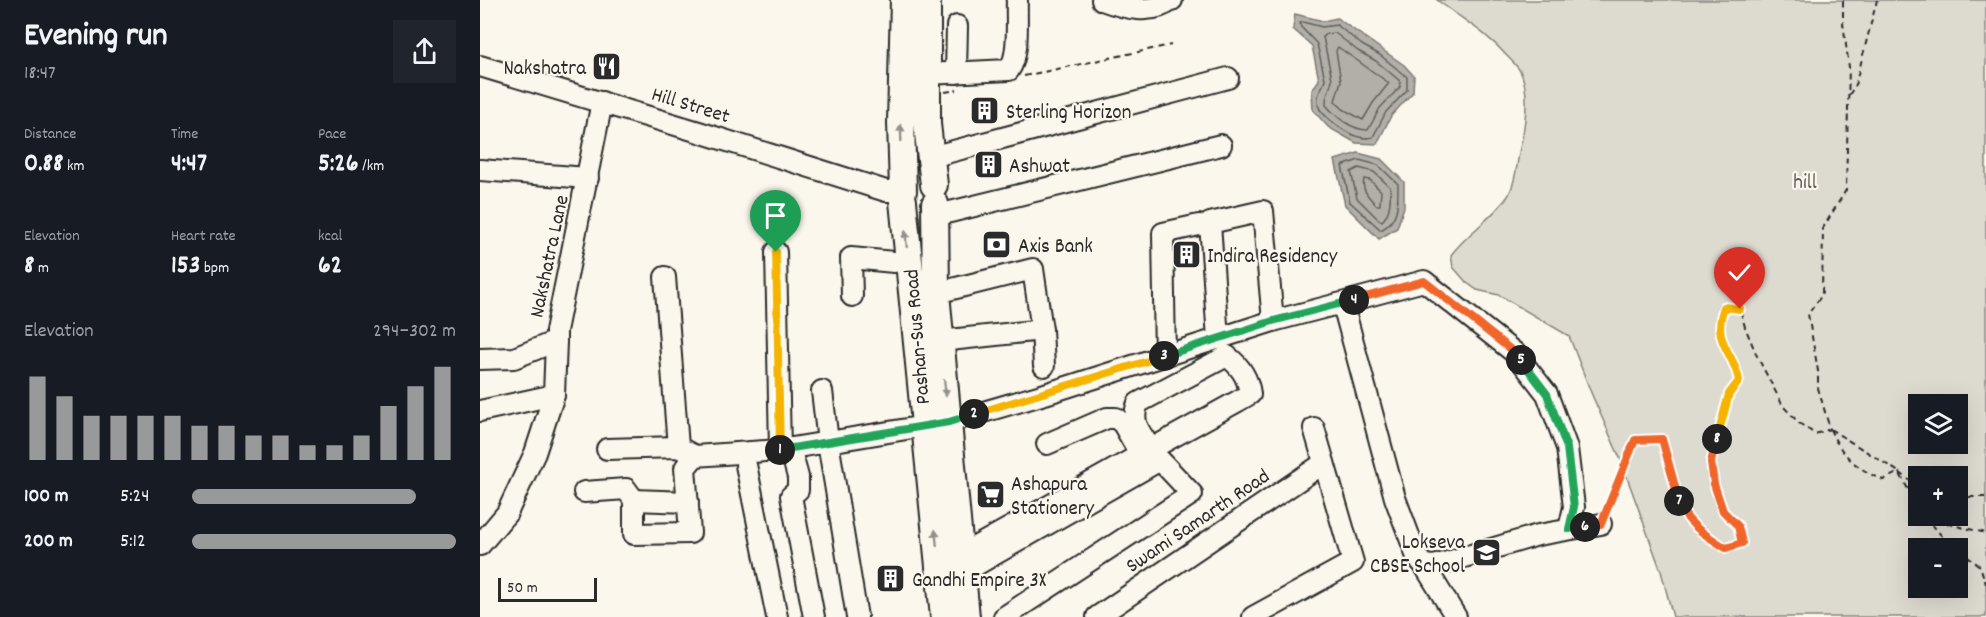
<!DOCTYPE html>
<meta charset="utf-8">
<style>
body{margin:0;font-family:Dekko,sans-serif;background:#20242c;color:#f1f3f6;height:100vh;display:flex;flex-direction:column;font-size:22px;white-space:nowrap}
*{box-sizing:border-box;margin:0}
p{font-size:20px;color:#9ea1a6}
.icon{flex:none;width:33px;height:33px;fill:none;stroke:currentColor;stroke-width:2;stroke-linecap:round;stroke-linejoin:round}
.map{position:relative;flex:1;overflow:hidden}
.panel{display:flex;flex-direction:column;background:#171b24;width:480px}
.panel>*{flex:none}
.controls{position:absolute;left:1428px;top:394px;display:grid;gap:12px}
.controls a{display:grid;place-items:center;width:60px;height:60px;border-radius:0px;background:#171b24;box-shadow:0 6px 24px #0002;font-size:30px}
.scale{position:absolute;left:18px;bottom:15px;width:99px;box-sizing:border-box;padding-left:6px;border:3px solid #2b2b2b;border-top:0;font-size:16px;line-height:21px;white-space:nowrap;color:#2b2b2b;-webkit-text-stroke:4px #fbf7ec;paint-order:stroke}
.pin{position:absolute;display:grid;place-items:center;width:51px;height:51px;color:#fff;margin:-62px -26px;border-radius:50% 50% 50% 0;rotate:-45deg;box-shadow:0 0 6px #0007}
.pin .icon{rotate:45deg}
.km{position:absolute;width:30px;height:30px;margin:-15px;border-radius:50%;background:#222;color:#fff;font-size:16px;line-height:30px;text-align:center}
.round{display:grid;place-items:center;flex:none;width:63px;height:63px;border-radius:0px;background:#20242c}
.overview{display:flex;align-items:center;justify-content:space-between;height:102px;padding:0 24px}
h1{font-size:33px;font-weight:700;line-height:45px}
.figures{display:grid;grid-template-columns:repeat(3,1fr);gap:9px;height:102px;padding:6px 24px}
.figures div{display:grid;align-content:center}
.figures b{font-size:26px;font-weight:700}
.figures small{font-size:16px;font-weight:400}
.figures p{font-size:16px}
.chart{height:168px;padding:12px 24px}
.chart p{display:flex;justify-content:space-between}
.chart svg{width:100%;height:108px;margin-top:6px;stroke:#98999b;stroke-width:6}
ul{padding:0 24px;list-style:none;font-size:20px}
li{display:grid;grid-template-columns:96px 72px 1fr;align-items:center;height:45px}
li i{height:15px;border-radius:8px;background:#98999b}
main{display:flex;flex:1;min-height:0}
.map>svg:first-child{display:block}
</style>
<main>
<section class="panel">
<div class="overview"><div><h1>Evening run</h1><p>18:47</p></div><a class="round"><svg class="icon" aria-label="share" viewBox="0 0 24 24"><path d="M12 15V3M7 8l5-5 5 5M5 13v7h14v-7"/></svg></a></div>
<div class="figures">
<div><p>Distance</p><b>0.88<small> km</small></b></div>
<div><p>Time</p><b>4:47</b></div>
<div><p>Pace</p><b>5:26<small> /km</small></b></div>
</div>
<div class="figures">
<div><p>Elevation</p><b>8<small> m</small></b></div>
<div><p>Heart rate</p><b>153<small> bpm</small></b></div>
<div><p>kcal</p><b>62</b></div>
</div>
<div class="chart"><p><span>Elevation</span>294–302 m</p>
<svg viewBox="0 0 160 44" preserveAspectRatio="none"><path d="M5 44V10M15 44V18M25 44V26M35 44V26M45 44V26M55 44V26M65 44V30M75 44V30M85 44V34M95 44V34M105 44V38M115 44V38M125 44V34M135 44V22M145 44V14M155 44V6"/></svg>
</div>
<ul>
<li><b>100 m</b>5:24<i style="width:85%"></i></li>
<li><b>200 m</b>5:12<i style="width:100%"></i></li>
</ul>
</section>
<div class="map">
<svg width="1506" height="617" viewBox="0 0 1506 617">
<rect width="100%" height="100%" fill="#fbf7ec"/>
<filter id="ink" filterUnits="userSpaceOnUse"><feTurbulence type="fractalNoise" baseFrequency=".0167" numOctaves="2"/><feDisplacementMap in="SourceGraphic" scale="12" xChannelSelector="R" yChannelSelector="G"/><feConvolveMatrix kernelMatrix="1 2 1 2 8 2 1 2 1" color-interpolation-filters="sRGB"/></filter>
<g filter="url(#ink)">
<path fill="#dddad0" stroke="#84827e" stroke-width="1.5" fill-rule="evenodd" d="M 957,0 L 1506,0 L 1506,617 L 1193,617 L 1181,571 L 1140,458 L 1112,395 L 1089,336 L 1019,295 L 997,290 L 987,283 L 973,267 L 971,255 C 987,233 1012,219 1028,196 C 1036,183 1037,162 1040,148 C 1045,126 1051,92 1040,71 C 1037,66 1032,61 1028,57 C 1006,32 983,20 957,0 ZM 1438,405 L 1478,405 L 1478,444 L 1438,444 ZM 1438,477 L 1478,477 L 1478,516 L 1438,516 ZM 1438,549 L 1478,549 L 1478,588 L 1438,588 Z"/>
<g fill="#b1afa7" stroke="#7b7a75" stroke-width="1.5">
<polygon points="815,14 843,21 857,18 924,65 934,76 933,92 911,116 897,144 876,143 848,127 833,110 832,90 839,80 832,46 813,29"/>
<polygon points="878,153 901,159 924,182 924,207 917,228 899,239 865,205 855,160"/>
</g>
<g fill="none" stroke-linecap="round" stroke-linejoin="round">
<g stroke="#61605d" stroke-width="1.5">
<path d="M 823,22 L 842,27 L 857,25 L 882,45 L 900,55 L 927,77 L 927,90 L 906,112 L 893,137 C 889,138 883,138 879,137 C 868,135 841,116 838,105 C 836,92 843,89 845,79 L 837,44 L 821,27 L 820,23 Z"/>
<path d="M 855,33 L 878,51 L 896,61 L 920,81 L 920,87 L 900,108 L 888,130 C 872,130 856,117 846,105 C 845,93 851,90 852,79 L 843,37 L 845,34 Z"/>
<polygon points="858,47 909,83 893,103 883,120 863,109 855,101 861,81 856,51"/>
<path d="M 879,160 L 898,165 L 918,184 C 918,204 919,220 901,230 L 870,202 L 862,166 Z"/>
<path d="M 879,168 L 894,172 L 910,187 C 911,199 911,213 902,221 L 899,220 L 877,198 L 871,172 Z"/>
<path d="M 884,179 L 890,180 L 901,191 L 900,205 L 896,205 C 889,197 881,190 884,179 Z"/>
</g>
<defs>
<g id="minor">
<path d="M 622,0 C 644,8 672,16 692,0"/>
<polyline points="0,66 219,132 406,191 423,191"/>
<polyline points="476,73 477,26"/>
<path d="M 446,74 L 529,70 C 540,55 536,19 537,0"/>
<polyline points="451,157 748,78"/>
<polyline points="0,170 108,178"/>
<polyline points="454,216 741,145"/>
<polyline points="296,252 300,450"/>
<polyline points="185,277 198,447"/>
<polyline points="456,293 553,269 562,330 564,366"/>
<polyline points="372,296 371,258 414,262"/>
<polyline points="858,304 944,281 1035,353 1067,394 1087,448 1094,507 1089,529"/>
<polyline points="738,339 730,223 783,211 793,321"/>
<polyline points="460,341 562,330"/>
<polyline points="685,356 683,233 719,225"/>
<polyline points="0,359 34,358 76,341 76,331 122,102"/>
<polyline points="342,391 348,442 377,617"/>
<polyline points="0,411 74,395"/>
<polyline points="567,444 627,418 636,418 643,424 655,445"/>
<polyline points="310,448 318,477 318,490 311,496 334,617"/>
<polyline points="127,449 198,447 215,456 300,450 469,422 565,394 793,321 858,304 865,312 915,498 937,557 944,565 954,566 1058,535 1121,524"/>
<polyline points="266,465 297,617"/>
<polyline points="104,492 146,489 154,500 154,534 210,533 205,468 215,456"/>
<polyline points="154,500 208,502"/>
<polyline points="0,545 27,513 55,453 74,395 76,341"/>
<path d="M 480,556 L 497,546 L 660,455 L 671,449 L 758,401 L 770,394 C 768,377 760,366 747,356 L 658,403 C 650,423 661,433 671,449"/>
<polyline points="944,565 976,617"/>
<polyline points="482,573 680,460 712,494 524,617"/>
<polyline points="617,617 844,463"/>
<polyline points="773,617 873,562 834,428"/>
</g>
<g id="major">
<polyline points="447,0 447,124 454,185"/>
<polyline points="423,191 421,122 424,0"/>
<polyline points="423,201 464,617"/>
<polyline points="455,204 456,293 486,617"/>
</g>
</defs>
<use href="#minor" stroke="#2b2b2b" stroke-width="24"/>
<use href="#major" stroke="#2b2b2b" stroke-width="30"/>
<g stroke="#2b2b2b" stroke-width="2" stroke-dasharray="6 4.5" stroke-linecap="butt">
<polyline points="544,76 691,45"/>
<polyline points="465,92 477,90"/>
<polyline points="1369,95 1375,86 1397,0"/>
<polyline points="1350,429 1419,472 1438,508"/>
<path d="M 1350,429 C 1361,455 1377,469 1403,480 L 1419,472 L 1438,487"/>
<polyline points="1478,497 1506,497"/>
<path d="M 1127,510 L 1155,440 L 1181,439 L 1202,512 L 1220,532 L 1246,548 L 1262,543 L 1258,526 L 1243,511 L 1234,484 L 1231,462 L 1249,394 L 1259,381 C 1254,350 1231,344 1244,307 L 1260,309 L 1265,327 L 1277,356 L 1303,406 L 1319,423 L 1335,434 L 1350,429 L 1338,388 L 1338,371 L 1328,314 L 1342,295 L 1343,228 L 1366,190 L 1369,67 L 1363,23 L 1363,0"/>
<polyline points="1445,516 1466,541 1477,549"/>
<polyline points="1447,519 1506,533"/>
<polyline points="1478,550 1500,566 1506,584"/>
</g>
<use href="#minor" stroke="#fbf7ec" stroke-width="20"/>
<use href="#major" stroke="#fbf7ec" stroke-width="26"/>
</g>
<defs><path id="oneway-solid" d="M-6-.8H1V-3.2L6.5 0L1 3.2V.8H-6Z" transform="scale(1.5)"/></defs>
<g fill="#93918c">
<use href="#oneway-solid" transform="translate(421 133) rotate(-92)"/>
<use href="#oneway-solid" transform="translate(426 239) rotate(-96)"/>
<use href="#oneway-solid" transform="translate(465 388) rotate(84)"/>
<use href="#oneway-solid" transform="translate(456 538) rotate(-96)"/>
</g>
</g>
<g fill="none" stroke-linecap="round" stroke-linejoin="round" filter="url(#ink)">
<defs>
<polyline id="split-1" points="296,252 300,450"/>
<polyline id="split-2" points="300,450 469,422 494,414"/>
<polyline id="split-3" points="494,414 684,356"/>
<polyline id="split-4" points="684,356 793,321 874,300"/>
<polyline id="split-5" points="874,300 944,281 1035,353 1041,360"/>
<polyline id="split-6" points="1041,360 1067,394 1087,448 1094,507 1089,529 1105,527"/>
<polyline id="split-7" points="1105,527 1121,524 1155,440 1182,439 1199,501"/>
<path id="split-8" d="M 1199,501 C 1205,524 1227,536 1246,548 L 1262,543 L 1258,526 L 1243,511 L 1234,484 L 1231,462 L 1237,439"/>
<path id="split-9" d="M 1237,439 L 1249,394 L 1259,381 C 1254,350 1231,344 1244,307 L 1260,309"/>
</defs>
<use href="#split-1" stroke="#fff" stroke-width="12"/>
<use href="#split-2" stroke="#fff" stroke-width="12"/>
<use href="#split-3" stroke="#fff" stroke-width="12"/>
<use href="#split-4" stroke="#fff" stroke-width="12"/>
<use href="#split-5" stroke="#fff" stroke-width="12"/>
<use href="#split-6" stroke="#fff" stroke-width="12"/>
<use href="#split-7" stroke="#fff" stroke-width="12"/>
<use href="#split-8" stroke="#fff" stroke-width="12"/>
<use href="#split-9" stroke="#fff" stroke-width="12"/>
<use href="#split-1" stroke="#f5b400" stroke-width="8"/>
<use href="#split-2" stroke="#22a559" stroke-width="8"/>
<use href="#split-3" stroke="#f5b400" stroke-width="8"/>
<use href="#split-4" stroke="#22a559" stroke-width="8"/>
<use href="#split-5" stroke="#f0652b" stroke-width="8"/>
<use href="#split-6" stroke="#22a559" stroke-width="8"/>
<use href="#split-7" stroke="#f0652b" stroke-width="8"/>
<use href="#split-8" stroke="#f0652b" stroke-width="8"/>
<use href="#split-9" stroke="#f5b400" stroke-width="8"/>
</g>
<defs>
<symbol id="restaurant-square" viewBox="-11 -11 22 22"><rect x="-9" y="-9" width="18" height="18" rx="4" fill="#2b2b2b" stroke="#fbf7ec"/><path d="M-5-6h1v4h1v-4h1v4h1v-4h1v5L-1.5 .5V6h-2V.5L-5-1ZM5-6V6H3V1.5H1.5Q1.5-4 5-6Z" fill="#fff"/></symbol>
<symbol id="building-square" viewBox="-11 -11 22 22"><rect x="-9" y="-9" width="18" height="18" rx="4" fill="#2b2b2b" stroke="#fbf7ec"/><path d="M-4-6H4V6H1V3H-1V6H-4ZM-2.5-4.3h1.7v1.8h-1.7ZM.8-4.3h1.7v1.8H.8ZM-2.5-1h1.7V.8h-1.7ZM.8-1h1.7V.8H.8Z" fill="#fff"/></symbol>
<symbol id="bank-square" viewBox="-11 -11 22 22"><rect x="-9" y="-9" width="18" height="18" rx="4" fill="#2b2b2b" stroke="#fbf7ec"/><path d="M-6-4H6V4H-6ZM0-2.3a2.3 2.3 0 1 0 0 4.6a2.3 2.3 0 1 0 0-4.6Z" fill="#fff"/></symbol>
<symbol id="supermarket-square" viewBox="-11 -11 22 22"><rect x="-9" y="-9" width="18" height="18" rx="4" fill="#2b2b2b" stroke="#fbf7ec"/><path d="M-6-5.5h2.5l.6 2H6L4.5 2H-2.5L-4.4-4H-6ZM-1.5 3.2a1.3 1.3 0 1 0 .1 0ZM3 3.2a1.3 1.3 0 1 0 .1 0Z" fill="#fff"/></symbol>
<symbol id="school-square" viewBox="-11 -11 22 22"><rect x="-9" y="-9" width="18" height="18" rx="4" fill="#2b2b2b" stroke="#fbf7ec"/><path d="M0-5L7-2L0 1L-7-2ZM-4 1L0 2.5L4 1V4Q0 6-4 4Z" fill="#fff"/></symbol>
</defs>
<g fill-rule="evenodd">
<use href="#restaurant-square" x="110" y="50" width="33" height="33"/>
<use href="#building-square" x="488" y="94" width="33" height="33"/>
<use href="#building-square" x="492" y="148" width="33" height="33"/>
<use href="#bank-square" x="500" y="228" width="33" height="33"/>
<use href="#building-square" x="690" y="238" width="33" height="33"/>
<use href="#supermarket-square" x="494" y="478" width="33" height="33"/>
<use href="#school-square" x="990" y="536" width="33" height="33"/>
<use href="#building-square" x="394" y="562" width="33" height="33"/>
</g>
<g text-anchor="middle" stroke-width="4.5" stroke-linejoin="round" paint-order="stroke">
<g font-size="21" fill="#2b2b2b" stroke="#fbf7ec" text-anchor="start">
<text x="106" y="74" text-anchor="end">Nakshatra</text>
<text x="526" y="118">Sterling Horizon</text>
<text x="529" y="172">Ashwat</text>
<text x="538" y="252">Axis Bank</text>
<text x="727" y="262">Indira Residency</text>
<text x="531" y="490">Ashapura<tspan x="531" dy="24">Stationery</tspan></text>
<text x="985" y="548" text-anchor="end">Lokseva<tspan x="985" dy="24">CBSE School</tspan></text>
<text x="432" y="586">Gandhi Empire 3X</text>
</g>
<g font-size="21" fill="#2b2b2b" stroke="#fbf7ec">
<text transform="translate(211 104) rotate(17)" y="7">Hill Street</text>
<text transform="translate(68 256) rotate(-78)" y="7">Nakshatra Lane</text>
<text transform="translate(436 337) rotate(-95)" y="7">Pashan-Sus Road</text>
<text transform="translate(717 520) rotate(-34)" y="7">Swami Samarth Road</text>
</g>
<g font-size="21" fill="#585754" stroke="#fbf7ec">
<text x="1325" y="188">hill</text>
</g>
</g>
</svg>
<div class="controls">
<a><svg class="icon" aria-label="layers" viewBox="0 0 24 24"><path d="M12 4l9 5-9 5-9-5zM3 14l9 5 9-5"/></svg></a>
<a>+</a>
<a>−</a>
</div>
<div class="scale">50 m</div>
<div class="pin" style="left:296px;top:252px;background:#1e9e55"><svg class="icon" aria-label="arrive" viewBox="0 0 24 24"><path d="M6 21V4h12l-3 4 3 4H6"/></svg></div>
<div class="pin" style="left:1260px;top:309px;background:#d93025"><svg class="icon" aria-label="check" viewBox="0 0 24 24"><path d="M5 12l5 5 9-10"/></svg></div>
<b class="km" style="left:300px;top:450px">1</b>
<b class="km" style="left:494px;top:414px">2</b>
<b class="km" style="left:684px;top:356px">3</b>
<b class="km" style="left:874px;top:300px">4</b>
<b class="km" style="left:1041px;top:360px">5</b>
<b class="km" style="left:1105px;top:527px">6</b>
<b class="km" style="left:1199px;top:501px">7</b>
<b class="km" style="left:1237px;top:439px">8</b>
</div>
</main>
